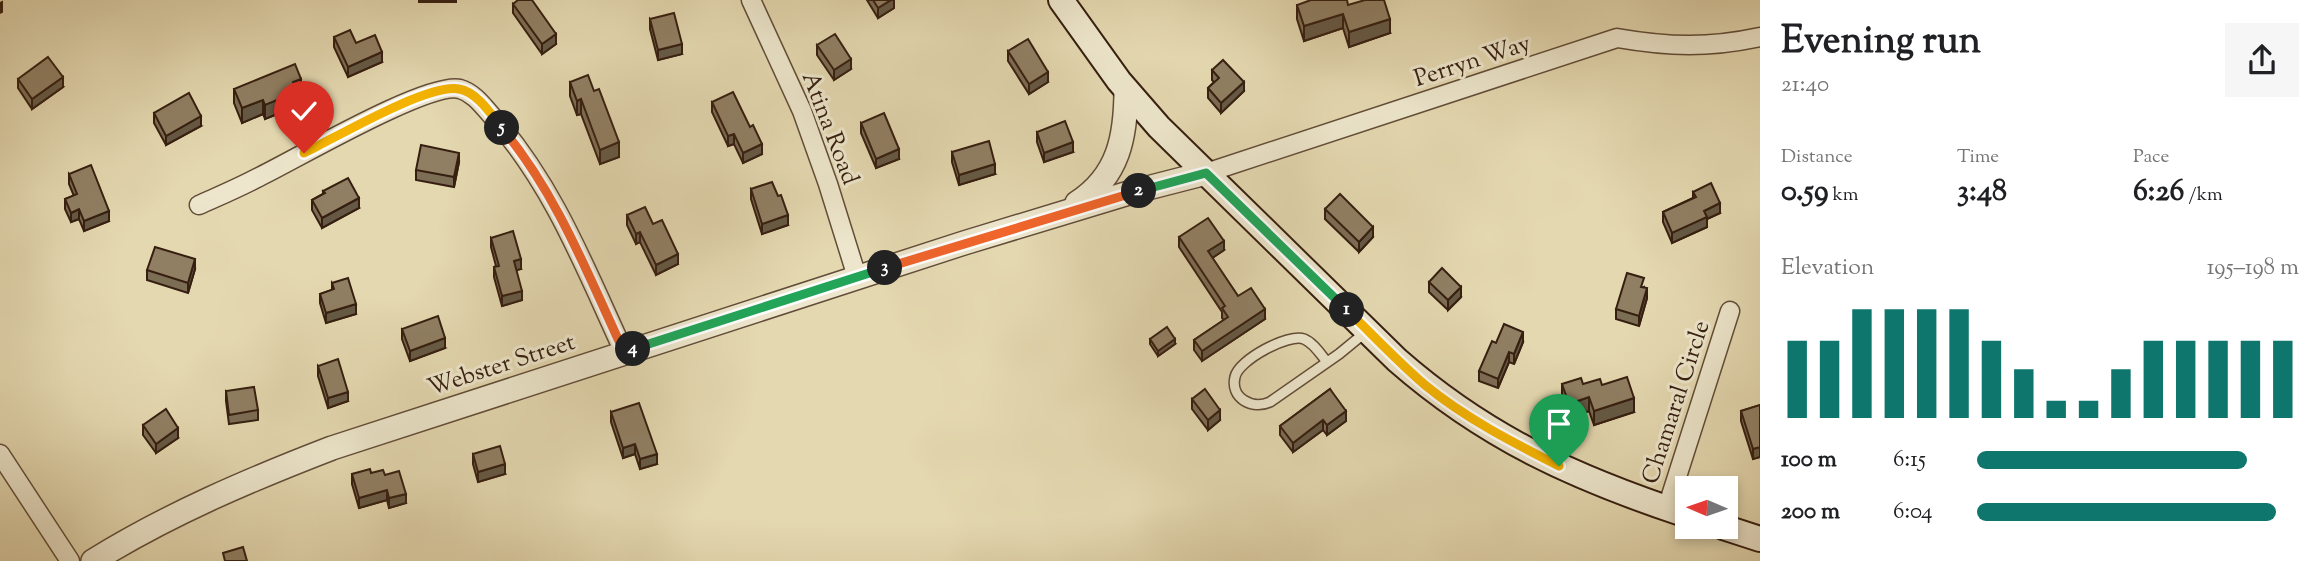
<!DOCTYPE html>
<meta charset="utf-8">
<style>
body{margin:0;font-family:"Sorts Mill Goudy",serif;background:#f6f6f6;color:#202124;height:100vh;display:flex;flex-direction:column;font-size:26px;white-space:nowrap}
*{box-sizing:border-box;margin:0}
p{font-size:23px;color:#757577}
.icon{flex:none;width:38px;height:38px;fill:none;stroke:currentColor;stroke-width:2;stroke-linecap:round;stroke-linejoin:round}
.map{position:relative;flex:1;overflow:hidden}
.sheet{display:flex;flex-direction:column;background:#fff;width:560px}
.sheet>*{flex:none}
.needle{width:46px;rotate:272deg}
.fabs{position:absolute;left:1675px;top:476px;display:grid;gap:14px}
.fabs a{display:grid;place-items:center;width:63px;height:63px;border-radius:0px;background:#fff;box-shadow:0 4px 10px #0003;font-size:35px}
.pin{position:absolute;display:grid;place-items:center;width:60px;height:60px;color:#fff;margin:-72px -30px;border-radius:50% 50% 50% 0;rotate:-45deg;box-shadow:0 0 7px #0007}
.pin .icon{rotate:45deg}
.km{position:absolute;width:35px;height:35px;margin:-18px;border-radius:50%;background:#222;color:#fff;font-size:19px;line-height:35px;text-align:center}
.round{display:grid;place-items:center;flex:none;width:74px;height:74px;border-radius:0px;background:#f6f6f6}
.summary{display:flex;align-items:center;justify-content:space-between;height:119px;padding:0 21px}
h1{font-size:38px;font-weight:700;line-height:52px}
.figures{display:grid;grid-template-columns:repeat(3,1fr);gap:10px;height:119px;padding:7px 21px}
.figures div{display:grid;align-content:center}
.figures b{font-size:30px;font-weight:700}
.figures small{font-size:19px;font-weight:400}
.figures p{font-size:19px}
.chart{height:196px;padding:14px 21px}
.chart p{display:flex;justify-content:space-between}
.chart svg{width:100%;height:126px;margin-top:7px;stroke:#0f766e;stroke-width:6}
ul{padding:0 21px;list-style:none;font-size:23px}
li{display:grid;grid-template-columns:112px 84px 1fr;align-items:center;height:52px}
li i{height:18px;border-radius:9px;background:#0f766e}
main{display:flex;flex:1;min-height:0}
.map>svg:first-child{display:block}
</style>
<main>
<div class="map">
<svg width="1760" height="561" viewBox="0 0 1760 561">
<rect width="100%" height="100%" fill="#e4d8b0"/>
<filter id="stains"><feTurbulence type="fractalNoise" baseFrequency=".00286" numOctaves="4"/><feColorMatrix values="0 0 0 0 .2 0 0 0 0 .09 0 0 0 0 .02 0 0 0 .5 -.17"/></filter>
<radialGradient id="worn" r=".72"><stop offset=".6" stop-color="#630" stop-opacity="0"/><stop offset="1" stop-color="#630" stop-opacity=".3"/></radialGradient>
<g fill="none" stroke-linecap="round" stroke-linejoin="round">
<defs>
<path id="service" d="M 1327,362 C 1321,355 1314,343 1304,339 C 1289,333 1238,360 1235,377 C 1230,398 1252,410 1270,402 L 1339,354 L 1367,331"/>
<g id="minor">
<polyline points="751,0 802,111 828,184 857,277"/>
<path d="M 1206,173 L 1617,38 C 1669,47 1709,48 1760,37"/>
<path d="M 199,205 C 219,196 238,188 257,178 C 293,161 428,81 460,89 C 474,93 483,106 492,116 C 554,186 585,268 624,352"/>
<polyline points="0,454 70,561"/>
<polyline points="1667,508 1730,311"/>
</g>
<g id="tertiary">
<path d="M 1077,203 C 1119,176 1126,136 1126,89"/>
<path d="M 93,561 C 169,514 249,480 332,448 L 964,243 L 1132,192 L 1206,173"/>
</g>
<g id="secondary">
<path d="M 1061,0 L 1119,81 L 1159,127 L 1397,360 C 1486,438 1575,478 1687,515"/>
<polyline points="1723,527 1760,539"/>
</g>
</defs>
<use href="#service" stroke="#624d38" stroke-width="12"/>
<use href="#minor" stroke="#624d38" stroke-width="21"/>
<use href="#tertiary" stroke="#624d38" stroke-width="26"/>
<use href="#secondary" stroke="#361f10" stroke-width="28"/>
<use href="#service" stroke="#ede6cc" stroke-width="9"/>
<use href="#minor" stroke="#ede6cc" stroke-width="18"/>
<use href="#tertiary" stroke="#ede6cc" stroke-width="23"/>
<use href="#secondary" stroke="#ede6cc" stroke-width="24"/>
</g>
<g fill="#7c6d55" stroke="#361f10" stroke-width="2">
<rect x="419" y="0" width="37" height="2"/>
<polygon points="867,0 894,0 894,8 878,18"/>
<polygon points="513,4 556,44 542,54 513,13"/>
<polygon points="1297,5 1348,5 1390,33 1349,47 1343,28 1304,41 1297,19"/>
<polygon points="650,19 682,54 658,60 650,29"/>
<polygon points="334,37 356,43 382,62 348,77 334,47"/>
<polygon points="817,45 851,69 834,80 817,55"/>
<polygon points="1008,51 1048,82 1029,94 1008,61"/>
<polygon points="1212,70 1244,91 1221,113 1208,98 1208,88 1214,82 1212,80"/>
<polygon points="18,79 63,87 32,109 18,88"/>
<polygon points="570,82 594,91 619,157 600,164 581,114 577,115 570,96"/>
<polygon points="234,89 301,93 297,95 297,106 265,119 263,114 242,123 234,103"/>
<polygon points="712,102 750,127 762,154 743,163 734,144 728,146 712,112"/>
<polygon points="154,113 201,126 166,145 154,123"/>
<polygon points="861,123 899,159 876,168 861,133"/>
<polygon points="1037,132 1073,152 1044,162 1037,142"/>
<polygon points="952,152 995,174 959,185 952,162"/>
<polygon points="459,162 454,187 416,180 416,170"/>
<polygon points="69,174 109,221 84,231 79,219 71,222 65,209 65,199 74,196 69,184"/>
<polygon points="751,189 788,225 762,234 751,199"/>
<polygon points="323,191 359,208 322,228 312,210 312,200 323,194"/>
<polygon points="1693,192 1720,213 1707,219 1707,227 1672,243 1663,222 1663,212 1693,198"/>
<polygon points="1325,209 1373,237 1359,252 1325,219"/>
<polygon points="627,215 653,224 678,264 656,275 640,242 636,244 627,225"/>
<polygon points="1179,237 1224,250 1212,258 1238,296 1265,319 1202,361 1194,350 1194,340 1224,320 1222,318 1222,312 1179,247"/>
<polygon points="491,238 521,269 516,270 522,300 502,306 494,277 494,267 496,266 491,247"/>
<polygon points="195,269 188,293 147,280 147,270"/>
<polygon points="1429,282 1461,297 1448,310 1429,292"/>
<polygon points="332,283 356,314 326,323 320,303 320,294 332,290"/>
<polygon points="1644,287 1647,298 1639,326 1616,319 1616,309"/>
<polygon points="402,329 445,348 410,361 402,339"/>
<polygon points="1150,339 1175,344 1158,356 1150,344"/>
<polygon points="1523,342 1514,364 1509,362 1498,388 1479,381 1479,371 1496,343"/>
<polygon points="318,366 348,401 328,408 318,376"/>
<polygon points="1562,384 1602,385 1634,412 1594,425 1589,411 1569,418 1562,398"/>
<polygon points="1330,389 1346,421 1327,435 1323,430 1293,452 1280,435 1280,426"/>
<polygon points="226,391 258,410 258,420 229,424 226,401"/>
<polygon points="1192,399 1220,420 1208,430 1192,409"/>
<polygon points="1760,405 1760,458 1760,457 1753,459 1741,421 1741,411"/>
<polygon points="611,412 657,464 640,469 635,454 623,458 611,422"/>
<polygon points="143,425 178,438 156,453 143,435"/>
<polygon points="473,454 505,474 478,482 473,464"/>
<polygon points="371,473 385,475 406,503 389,508 387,500 359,508 352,484 352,474"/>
</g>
<g fill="#655945" stroke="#361f10" stroke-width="2">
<polygon points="891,0 894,0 894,8 878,18 878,8"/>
<polygon points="2,2 2,12 0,13 0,3"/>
<polygon points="1343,14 1343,28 1304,41 1304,26"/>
<polygon points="1390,19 1390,33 1349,47 1349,32"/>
<polygon points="556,34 556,44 542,54 542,44"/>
<polygon points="682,44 682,54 658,60 658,50"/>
<polygon points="382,52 382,62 348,77 348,67"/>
<polygon points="851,59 851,69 834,80 834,70"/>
<polygon points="1048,72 1048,82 1029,94 1029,84"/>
<polygon points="63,77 63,87 32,109 32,99"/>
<polygon points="301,79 301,93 297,95 297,106 265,119 265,105 293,82"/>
<polygon points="1244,82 1244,91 1221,113 1221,103"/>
<polygon points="581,99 581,114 577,115 577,101"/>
<polygon points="263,100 263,114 242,123 242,108"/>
<polygon points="201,116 201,126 166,145 166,136"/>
<polygon points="734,134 734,144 728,146 728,136"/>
<polygon points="619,142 619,157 600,164 600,150"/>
<polygon points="1073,142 1073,152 1044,162 1044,153"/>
<polygon points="762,144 762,154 743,163 743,153"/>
<polygon points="899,149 899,159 876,168 876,159"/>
<polygon points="459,153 459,162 454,187 454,177"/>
<polygon points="995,164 995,174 959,185 959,175"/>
<polygon points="359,198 359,208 322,228 322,218"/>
<polygon points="1720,203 1720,213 1707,219 1707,227 1672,243 1672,233 1704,211"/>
<polygon points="79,209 79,219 71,222 71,213"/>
<polygon points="109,211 109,221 84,231 84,221"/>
<polygon points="788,215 788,225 762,234 762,224"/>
<polygon points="1373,227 1373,237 1359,252 1359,242"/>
<polygon points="640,232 640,242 636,244 636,234"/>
<polygon points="1224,241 1224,250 1208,261 1208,251"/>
<polygon points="678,254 678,264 656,275 656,265"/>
<polygon points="195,259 195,269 188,293 188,283"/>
<polygon points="521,259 521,269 514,271 514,261"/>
<polygon points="1461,287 1461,297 1448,310 1448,300"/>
<polygon points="1647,288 1647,298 1639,326 1639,316"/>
<polygon points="522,291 522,300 502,306 502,296"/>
<polygon points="356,304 356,314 326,323 326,313"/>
<polygon points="1265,309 1265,319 1202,361 1202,351"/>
<polygon points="1523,332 1523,342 1514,364 1514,354"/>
<polygon points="445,338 445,348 410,361 410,351"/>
<polygon points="1175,339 1175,344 1158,356 1158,351"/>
<polygon points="1509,352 1509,362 1498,388 1498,379"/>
<polygon points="348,392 348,401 328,408 328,398"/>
<polygon points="1589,397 1589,411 1569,418 1569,404"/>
<polygon points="1634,398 1634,412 1594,425 1594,411"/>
<polygon points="1220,410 1220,420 1208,430 1208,420"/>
<polygon points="1346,411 1346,421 1327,435 1327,425"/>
<polygon points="1323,420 1323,430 1293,452 1293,443"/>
<polygon points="178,428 178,438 156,453 156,444"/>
<polygon points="635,444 635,454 623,458 623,448"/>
<polygon points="1760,447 1760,457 1753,459 1753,449"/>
<polygon points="657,454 657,464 640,469 640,459"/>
<polygon points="505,464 505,474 478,482 478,472"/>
<polygon points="387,490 387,500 359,508 359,498"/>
<polygon points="406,494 406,503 389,508 389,498"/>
</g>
<g fill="#907f63" stroke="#361f10" stroke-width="2">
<polygon points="518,0 532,0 556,34 542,44 513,4"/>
<polygon points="873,0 891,0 878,8"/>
<polygon points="1311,0 1347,0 1348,5 1365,0 1384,0 1390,19 1349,32 1343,14 1304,26 1297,5"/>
<polygon points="674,13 682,44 658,50 650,19"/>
<polygon points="350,30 356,43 375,35 382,52 348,67 334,37"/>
<polygon points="835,34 851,59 834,70 817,45"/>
<polygon points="1028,39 1048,72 1029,84 1008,51"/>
<polygon points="48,57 63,77 32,99 18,79"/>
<polygon points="1223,60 1244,82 1221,103 1208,88 1219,78 1212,70"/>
<polygon points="295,64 301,79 293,82 297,92 265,105 263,100 242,108 234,89"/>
<polygon points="588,75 594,91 599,89 619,142 600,150 581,99 577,101 570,82"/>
<polygon points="733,92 750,127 753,125 762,144 743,153 734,134 728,136 712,102"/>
<polygon points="189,93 201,116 166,136 154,113"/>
<polygon points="884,113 899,149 876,159 861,123"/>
<polygon points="1065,121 1073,142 1044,153 1037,132"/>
<polygon points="989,141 995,164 959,175 952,152"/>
<polygon points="421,145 459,153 454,177 416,170"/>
<polygon points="91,165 109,211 84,221 79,209 71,213 65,199 77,194 69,174"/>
<polygon points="348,178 359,198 322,218 312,200 325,193 323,191"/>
<polygon points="772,182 778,196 781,195 788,215 762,224 751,189"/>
<polygon points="1711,183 1720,203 1704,211 1707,217 1672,233 1663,212 1696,197 1693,192"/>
<polygon points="1340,194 1373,227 1359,242 1325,209"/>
<polygon points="645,207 653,224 662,220 678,254 656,265 640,232 636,234 627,215"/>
<polygon points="1208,218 1224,241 1208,251 1238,296 1251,288 1265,309 1202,351 1194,340 1228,317 1222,308 1225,306 1179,237"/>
<polygon points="513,231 521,259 514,261 522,291 502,296 494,267 499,266 491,238"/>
<polygon points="155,247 195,259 188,283 147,270"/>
<polygon points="1442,268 1461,287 1448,300 1429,282"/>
<polygon points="1627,273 1644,278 1641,287 1647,288 1639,316 1616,309"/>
<polygon points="348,278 356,304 326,313 320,294 334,289 332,283"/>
<polygon points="438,316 445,338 410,351 402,329"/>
<polygon points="1504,324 1523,332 1514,354 1509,352 1498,379 1479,371 1492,341 1496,343"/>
<polygon points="1167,327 1175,339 1158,351 1150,339"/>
<polygon points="338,359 348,392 328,398 318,366"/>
<polygon points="1627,377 1634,398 1594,411 1589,397 1569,404 1562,384 1581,378 1583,384 1600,379 1602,385"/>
<polygon points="254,387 258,410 229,415 226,391"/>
<polygon points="1205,389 1220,410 1208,420 1192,399"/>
<polygon points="1330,389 1346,411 1327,425 1323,420 1293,443 1280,426"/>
<polygon points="639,403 657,454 640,459 635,444 623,448 611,412"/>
<polygon points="1760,405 1760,448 1760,447 1753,449 1741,411"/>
<polygon points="166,409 178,428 156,444 143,425"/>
<polygon points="500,446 505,464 478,472 473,454"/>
<polygon points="370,469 371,473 383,470 385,475 399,471 406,494 389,498 387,490 359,498 352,474"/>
<polygon points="243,547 247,561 225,561 223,553"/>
</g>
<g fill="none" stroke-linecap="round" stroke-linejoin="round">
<defs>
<path id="split-1" d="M 1347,310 C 1373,335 1397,361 1425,385 C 1465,418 1512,442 1559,466"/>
<polyline id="split-2" points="1139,191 1206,173 1347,310"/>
<polyline id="split-3" points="885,268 1139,191"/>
<polyline id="split-4" points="633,349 885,268"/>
<path id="split-5" d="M 502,128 C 558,196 587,273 624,352 L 633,349"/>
<path id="split-6" d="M 304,153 C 335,138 428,83 459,89 C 477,92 491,114 502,128"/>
</defs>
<use href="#split-1" stroke="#fff" stroke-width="14"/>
<use href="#split-2" stroke="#fff" stroke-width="14"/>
<use href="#split-3" stroke="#fff" stroke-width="14"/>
<use href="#split-4" stroke="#fff" stroke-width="14"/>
<use href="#split-5" stroke="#fff" stroke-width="14"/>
<use href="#split-6" stroke="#fff" stroke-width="14"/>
<use href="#split-1" stroke="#f5b400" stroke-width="9"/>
<use href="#split-2" stroke="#22a559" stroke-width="9"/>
<use href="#split-3" stroke="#f0652b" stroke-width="9"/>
<use href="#split-4" stroke="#22a559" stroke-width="9"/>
<use href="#split-5" stroke="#f0652b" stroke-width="9"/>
<use href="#split-6" stroke="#f5b400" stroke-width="9"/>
</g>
<g text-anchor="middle" stroke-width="6" stroke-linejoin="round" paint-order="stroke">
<g font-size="24" fill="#361f10" stroke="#ede6cc">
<text transform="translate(1472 60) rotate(-18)" y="8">Perryn Way</text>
<text transform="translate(831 128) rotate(69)" y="8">Atina Road</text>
<text transform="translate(501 364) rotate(-18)" y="8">Webster Street</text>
<text transform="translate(1675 402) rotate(-72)" y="8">Chamaral Circle</text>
</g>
</g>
<rect width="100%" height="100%" filter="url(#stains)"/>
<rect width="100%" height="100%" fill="url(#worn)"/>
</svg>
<div class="fabs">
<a><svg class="needle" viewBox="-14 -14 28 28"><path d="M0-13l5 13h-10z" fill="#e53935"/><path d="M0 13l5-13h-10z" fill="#757577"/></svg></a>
</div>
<div class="pin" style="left:1559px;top:466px;background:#1e9e55"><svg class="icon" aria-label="arrive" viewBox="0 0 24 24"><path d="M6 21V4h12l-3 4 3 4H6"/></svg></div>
<div class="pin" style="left:304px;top:153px;background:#d93025"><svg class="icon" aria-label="check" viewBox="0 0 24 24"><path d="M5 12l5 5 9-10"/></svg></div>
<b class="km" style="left:1347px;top:310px">1</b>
<b class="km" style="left:1139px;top:191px">2</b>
<b class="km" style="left:885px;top:268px">3</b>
<b class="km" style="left:633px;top:349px">4</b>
<b class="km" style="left:502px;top:128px">5</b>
</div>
<section class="sheet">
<div class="summary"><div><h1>Evening run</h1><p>21:40</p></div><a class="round"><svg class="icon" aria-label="share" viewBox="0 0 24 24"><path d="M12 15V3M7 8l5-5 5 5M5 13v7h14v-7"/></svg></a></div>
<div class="figures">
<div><p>Distance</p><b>0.59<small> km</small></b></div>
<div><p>Time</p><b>3:48</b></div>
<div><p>Pace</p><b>6:26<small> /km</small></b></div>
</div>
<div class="chart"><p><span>Elevation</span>195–198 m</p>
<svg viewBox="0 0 160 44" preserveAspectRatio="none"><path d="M5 44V17M15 44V17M25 44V6M35 44V6M45 44V6M55 44V6M65 44V17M75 44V27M85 44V38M95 44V38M105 44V27M115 44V17M125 44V17M135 44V17M145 44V17M155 44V17"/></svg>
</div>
<ul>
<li><b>100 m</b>6:15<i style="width:84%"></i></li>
<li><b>200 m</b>6:04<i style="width:93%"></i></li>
</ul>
</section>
</main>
